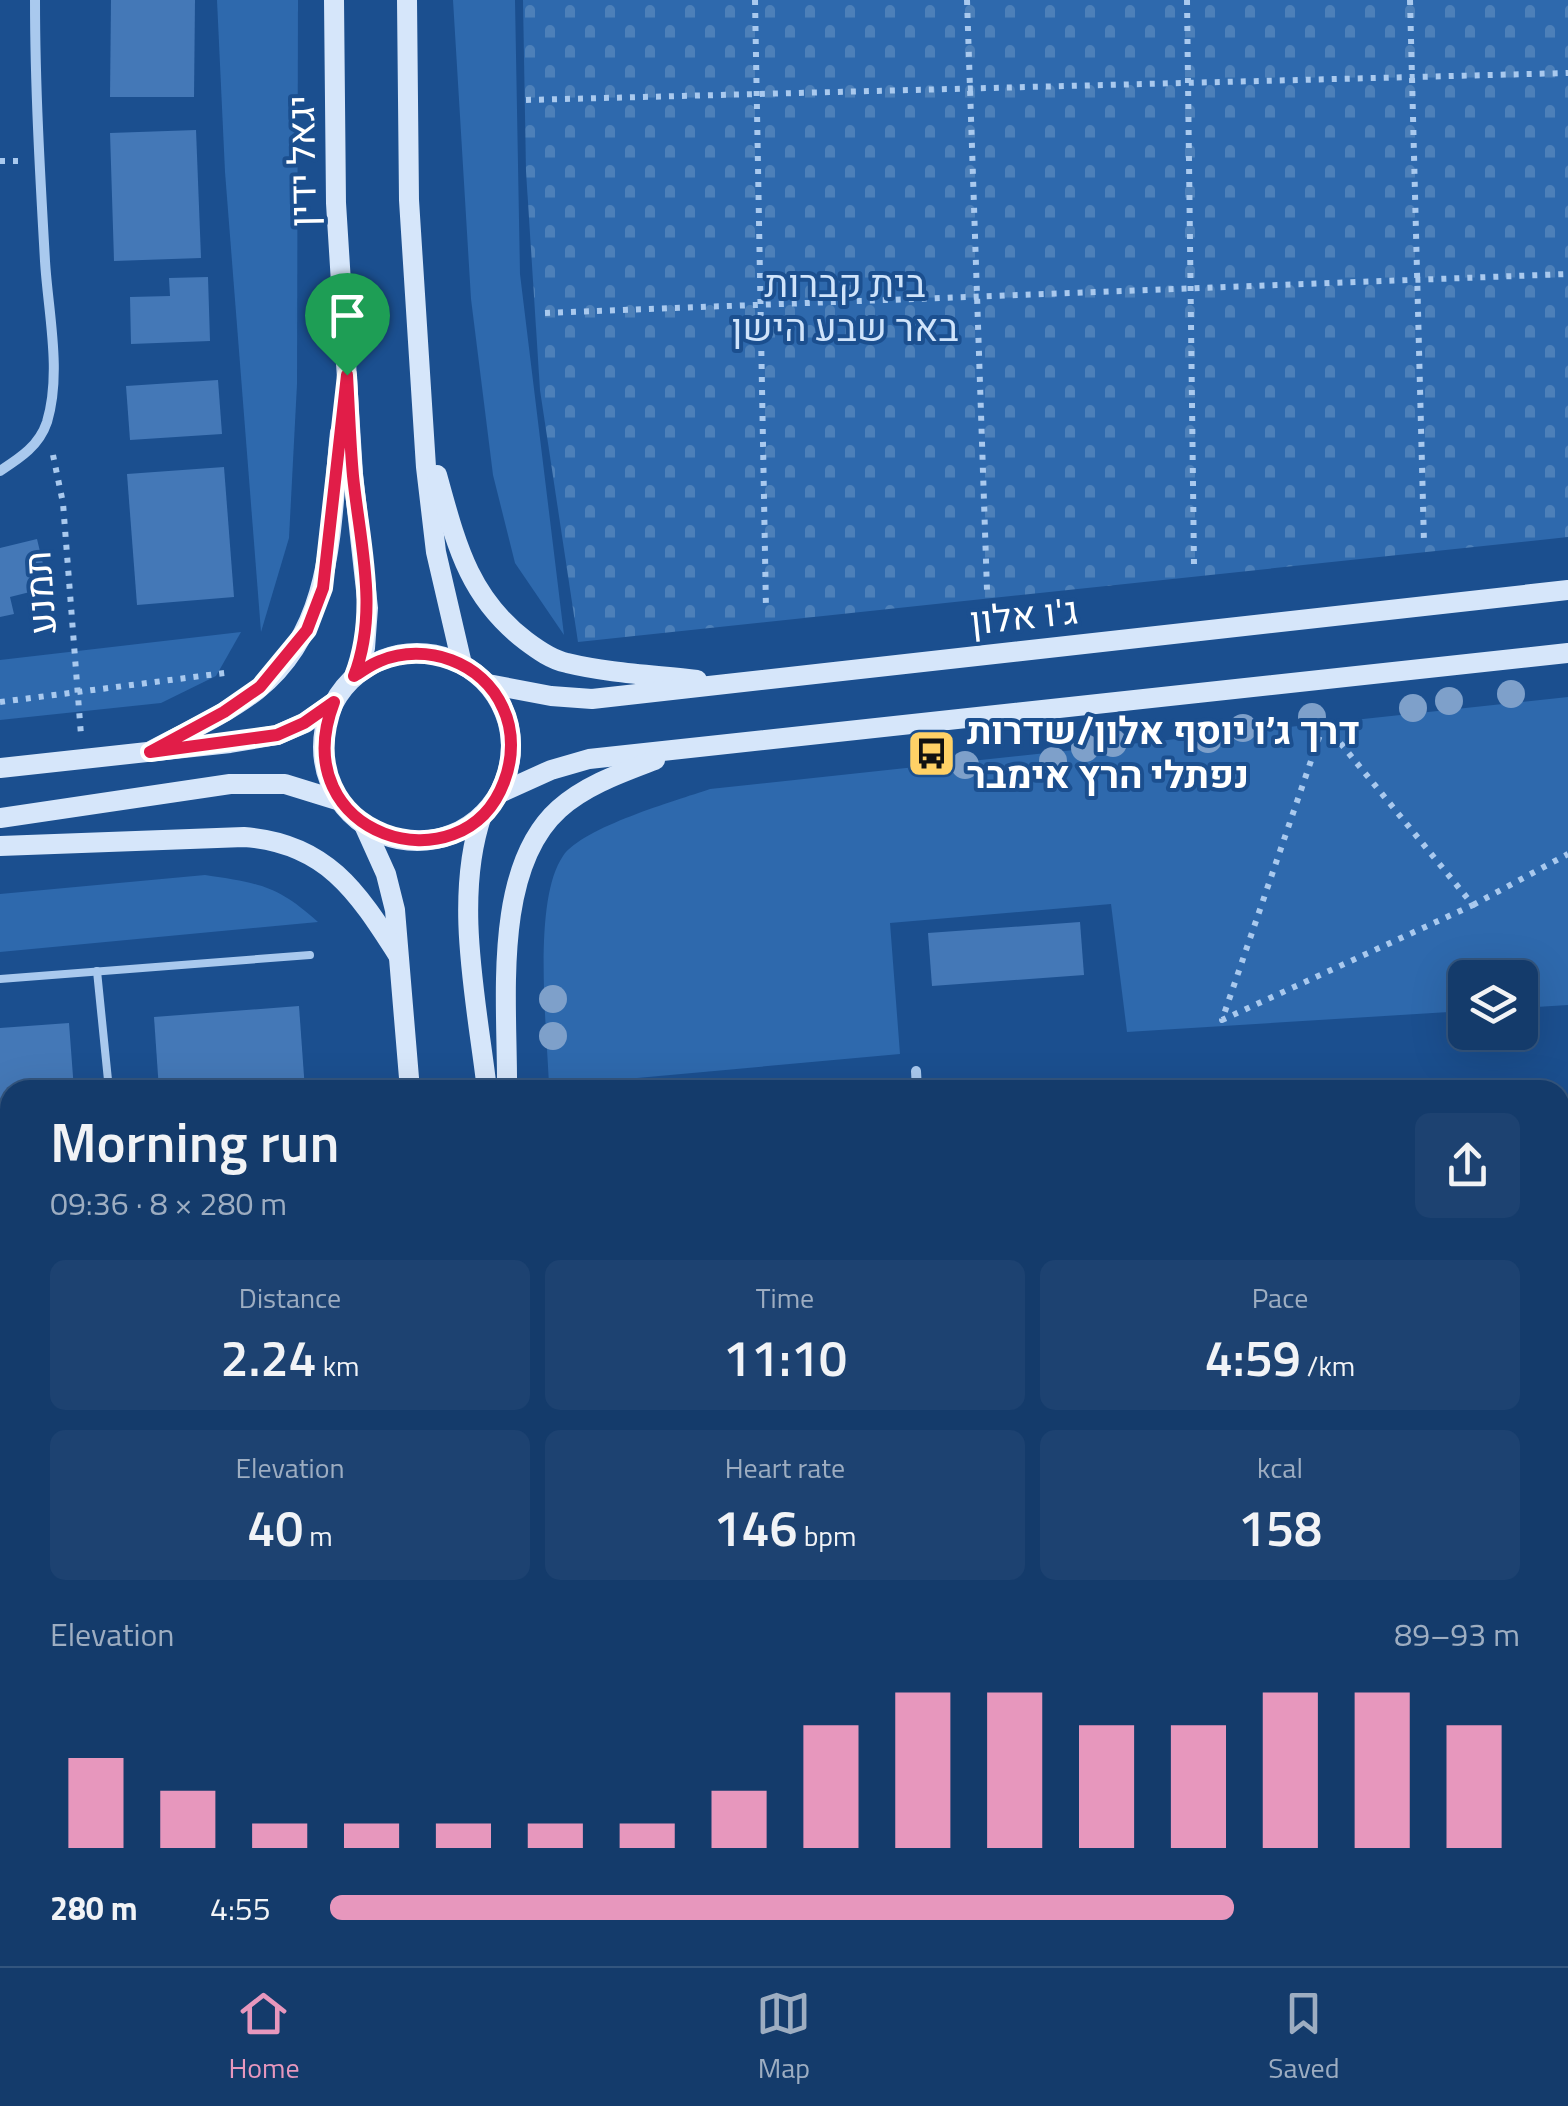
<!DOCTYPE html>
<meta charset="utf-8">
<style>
body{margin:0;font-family:"Titillium Web",Heebo,sans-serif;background:#1d4271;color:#f1f3f6;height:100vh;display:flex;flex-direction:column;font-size:38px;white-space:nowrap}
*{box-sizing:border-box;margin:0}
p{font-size:32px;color:#9dadc1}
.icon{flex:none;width:55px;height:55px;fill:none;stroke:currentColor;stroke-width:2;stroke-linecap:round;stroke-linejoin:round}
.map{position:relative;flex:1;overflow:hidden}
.side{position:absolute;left:0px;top:1080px;width:1570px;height:888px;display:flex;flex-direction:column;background:#143b6b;border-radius:30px 30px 0 0;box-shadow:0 10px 40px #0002,0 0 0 2px #33557e}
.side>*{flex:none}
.controls{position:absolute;left:1448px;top:960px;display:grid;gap:20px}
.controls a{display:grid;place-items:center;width:90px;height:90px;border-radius:15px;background:#143b6b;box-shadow:0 10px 40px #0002,0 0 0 2px #33557e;font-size:50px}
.pin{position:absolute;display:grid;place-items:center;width:85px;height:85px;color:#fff;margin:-102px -42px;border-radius:50% 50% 50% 0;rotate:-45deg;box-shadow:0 0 10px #0007}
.pin .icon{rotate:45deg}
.round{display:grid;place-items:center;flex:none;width:105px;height:105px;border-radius:15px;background:#1d4271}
.headline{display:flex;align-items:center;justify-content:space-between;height:170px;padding:0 50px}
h1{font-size:55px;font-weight:600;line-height:75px}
.stats{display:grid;grid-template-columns:repeat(3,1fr);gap:15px;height:170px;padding:10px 50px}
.stats div{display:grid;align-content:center;border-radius:15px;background:#1d4271;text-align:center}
.stats b{font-size:50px;font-weight:600}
.stats small{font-size:28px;font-weight:400}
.stats p{font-size:28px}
.chart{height:280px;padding:20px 50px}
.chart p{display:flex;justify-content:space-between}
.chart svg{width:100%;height:180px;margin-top:10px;stroke:#e797bd;stroke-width:6}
ul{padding:0 50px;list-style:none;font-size:32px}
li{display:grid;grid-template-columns:160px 120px 1fr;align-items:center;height:75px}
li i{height:25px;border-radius:12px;background:#e797bd}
.tab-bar{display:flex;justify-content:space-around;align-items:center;height:140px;border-top:2px solid #33557e;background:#143b6b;font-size:28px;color:#9dadc1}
.tab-bar a{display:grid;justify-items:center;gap:5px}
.tab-bar .current{color:#e797bd}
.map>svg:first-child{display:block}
</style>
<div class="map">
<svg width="1568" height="1966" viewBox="0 0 1568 1966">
<defs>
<pattern id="cemetery-stones" width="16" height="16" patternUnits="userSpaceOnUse" patternTransform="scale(2.5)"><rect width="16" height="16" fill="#2e69ad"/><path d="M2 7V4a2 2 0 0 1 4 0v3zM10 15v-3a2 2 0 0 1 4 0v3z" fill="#4d80b9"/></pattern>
</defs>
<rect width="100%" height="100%" fill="#1b4f8f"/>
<g fill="#2e69ad">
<polygon points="217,0 298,0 297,384 289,538 261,632 225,172"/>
<polygon points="453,0 515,0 520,274 564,635 515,563 493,475 471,299"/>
<polygon points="241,632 216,676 161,703 0,720 0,660"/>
<path d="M 1568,697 L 1568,1005 L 1520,1008 L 1520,978 L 1465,978 L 1465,1011 L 1127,1032 L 1111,904 L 890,923 L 900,1054 L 549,1086 C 547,1029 532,901 563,856 C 583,827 675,801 710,789 Z"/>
<path d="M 205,875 C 258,883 277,885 318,922 L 0,952 L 0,894 Z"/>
<polygon points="0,1506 10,1508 10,1797 0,1795"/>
<polygon points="1568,1700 1568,1966 1544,1966 1543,1958 1560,1958 1560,1701"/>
</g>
<polygon fill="url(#cemetery-stones)" points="523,0 1568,0 1568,537 578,642 540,390 526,171"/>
<g fill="#4478b7">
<polygon points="111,0 195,0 194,97 110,97"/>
<polygon points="196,130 201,258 114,261 110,133"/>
<polygon points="208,277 210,341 131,344 130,297 170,296 169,278"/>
<polygon points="218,380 222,434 130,440 126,386"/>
<polygon points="224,467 234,597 137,605 127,474"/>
<polygon points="37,539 43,564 28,568 34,591 10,597 14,614 0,617 0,548"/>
<polygon points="1080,922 1084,975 932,986 928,933"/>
<polygon points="299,1006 305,1090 159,1090 154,1017"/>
<polygon points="69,1023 74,1090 10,1090 10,1156 0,1156 0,1028"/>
<polygon points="1177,1084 1177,1090 1129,1090 1129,1087"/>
<polygon points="10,1349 10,1438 0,1427 0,1357"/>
<polygon points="1568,1590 1568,1681 1560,1682 1560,1591"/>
<polygon points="63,1958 197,1958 195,1966 60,1966"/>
<polygon points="371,1958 445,1958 446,1966 360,1966 359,1959"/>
<polygon points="1142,1958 1256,1958 1258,1966 1144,1966"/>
</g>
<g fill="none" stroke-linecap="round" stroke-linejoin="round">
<g stroke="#a9c9ee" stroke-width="6" stroke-dasharray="5 8" stroke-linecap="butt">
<polyline points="755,0 766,609"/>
<polyline points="967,0 987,590"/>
<polyline points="1187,0 1194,565"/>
<polyline points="1410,0 1424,543"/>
<polyline points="526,100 1568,73"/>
<polyline points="0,161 19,161"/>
<polyline points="545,313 1568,274"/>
<polyline points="53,455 63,503 81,735"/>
<polyline points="0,702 232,672"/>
<polygon points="1324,723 1473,905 1222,1020"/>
<polyline points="1473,905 1568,854"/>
<polyline points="0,1608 10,1620"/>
<polyline points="0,1722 10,1715"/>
<polyline points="1560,1734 1568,1738"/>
<polyline points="1560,1944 1568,1940"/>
<polyline points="1509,1966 1529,1958"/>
</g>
<g stroke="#a9c9ee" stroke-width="8">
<polyline points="97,971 109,1090"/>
<polyline points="0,979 310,955"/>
<polyline points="1560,1342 1568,1341"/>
<polyline points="1560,1535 1568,1534"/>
<polyline points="0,1833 10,1836"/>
<polyline points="1085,1958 1087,1966"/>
<polyline points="1283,1958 1284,1966"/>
<polyline points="1357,1958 1357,1961"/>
<polyline points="839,1966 942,1958"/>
</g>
<g stroke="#a9c9ee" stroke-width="10">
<path d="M 0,471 C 20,458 39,446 47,422 C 62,372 48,312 45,261 C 40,174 35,87 35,0"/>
<polyline points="916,1071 917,1090"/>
<polyline points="0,1198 10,1198"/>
<polyline points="1560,1442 1568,1441"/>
<polyline points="0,1938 10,1905"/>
<polyline points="1009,1958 1011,1966"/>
<polyline points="249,1962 251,1966"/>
</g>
<g stroke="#d6e6fa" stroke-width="20">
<polyline points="334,0 336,203 353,474 368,608 365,648 354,677"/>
<polyline points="407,0 409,200 426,467 436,552 462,664"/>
<path d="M 437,475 C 456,543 468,597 526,641 C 538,650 552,660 567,663 C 608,673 654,675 697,680"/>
<circle cx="417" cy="747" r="94"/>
<polyline points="488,684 551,696 592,699 1568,590"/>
<path d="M 149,752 C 186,732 225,715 257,690 C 336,627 330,523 340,432"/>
<polyline points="0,768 230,743 277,735 305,723 333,703"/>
<polyline points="500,793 551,770 589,759 1568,653"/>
<path d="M 482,815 C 453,899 477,1003 487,1090"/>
<polyline points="0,818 230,784 285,784 340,801"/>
<polyline points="363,823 386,874 395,910 410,1090"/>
<path d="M 0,846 L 244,837 C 326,843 357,891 398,955"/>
<path d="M 507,1090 C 508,1006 491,870 559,809 C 586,785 621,773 655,760"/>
<polyline points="503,1958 504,1966"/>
<polyline points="581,1958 583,1966"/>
</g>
</g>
<g fill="#7ea0ca">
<circle cx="1511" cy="694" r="14"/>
<circle cx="1449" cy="701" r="14"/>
<circle cx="1413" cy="708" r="14"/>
<circle cx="1312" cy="717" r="14"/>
<circle cx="1243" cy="728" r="14"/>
<circle cx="1208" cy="739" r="14"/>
<circle cx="1113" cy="743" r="14"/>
<circle cx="1085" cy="748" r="14"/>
<circle cx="1053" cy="761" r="14"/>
<circle cx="965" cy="765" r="14"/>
<circle cx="553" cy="999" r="14"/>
<circle cx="553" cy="1036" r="14"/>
</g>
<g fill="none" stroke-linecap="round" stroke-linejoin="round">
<defs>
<path id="route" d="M 347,375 C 349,409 350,443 353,476 C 360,544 379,611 354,676 C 363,671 371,664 380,661 C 426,642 483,662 503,708 C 514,731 513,759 504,782 C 463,891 282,837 334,702 L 304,723 L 277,735 L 150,752 L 224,712 L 260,687 L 307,630 L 323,588 Z"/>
</defs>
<use href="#route" stroke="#fff" stroke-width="20"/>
<use href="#route" stroke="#e11d48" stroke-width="12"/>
</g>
<defs>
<symbol id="bus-square" viewBox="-11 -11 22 22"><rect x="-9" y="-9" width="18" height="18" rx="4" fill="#ffd166" stroke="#1b4f8f"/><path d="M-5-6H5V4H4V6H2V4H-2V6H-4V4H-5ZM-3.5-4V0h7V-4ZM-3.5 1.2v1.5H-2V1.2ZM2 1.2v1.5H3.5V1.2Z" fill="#111"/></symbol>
</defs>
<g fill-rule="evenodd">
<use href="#bus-square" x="904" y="726" width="55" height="55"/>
</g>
<g text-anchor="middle" stroke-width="8" stroke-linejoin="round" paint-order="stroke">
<g font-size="38" fill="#fff" stroke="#1b4f8f">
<text transform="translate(302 161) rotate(-91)" y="13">יגאל ידין</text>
<text transform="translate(40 593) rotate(-94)" y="13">תמנע</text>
<text transform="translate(1024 616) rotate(-6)" y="13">ג'ו אלון</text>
</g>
<g font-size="38" fill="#cfe3fa" stroke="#1b4f8f">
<text x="845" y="297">בית קברות<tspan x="845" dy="44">באר שבע הישן</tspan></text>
</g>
<g font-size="38" font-weight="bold" fill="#fff" stroke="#1b4f8f" text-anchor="start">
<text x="967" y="744">דרך ג׳ו יוסף אלון/שדרות<tspan x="967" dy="44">נפתלי הרץ אימבר</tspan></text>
</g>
</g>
</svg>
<div class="controls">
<a><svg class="icon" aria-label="layers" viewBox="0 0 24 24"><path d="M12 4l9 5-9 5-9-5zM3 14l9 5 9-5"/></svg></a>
</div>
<div class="pin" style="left:347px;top:375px;background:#1e9e55"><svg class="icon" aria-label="arrive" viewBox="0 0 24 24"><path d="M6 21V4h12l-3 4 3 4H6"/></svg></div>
<section class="side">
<div class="headline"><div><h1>Morning run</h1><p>09:36 · 8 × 280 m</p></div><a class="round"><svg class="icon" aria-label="share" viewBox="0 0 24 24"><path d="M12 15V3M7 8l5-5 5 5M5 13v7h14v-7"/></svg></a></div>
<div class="stats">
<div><p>Distance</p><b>2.24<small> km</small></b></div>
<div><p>Time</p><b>11:10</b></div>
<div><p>Pace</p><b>4:59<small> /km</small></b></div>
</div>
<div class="stats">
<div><p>Elevation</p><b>40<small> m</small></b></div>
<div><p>Heart rate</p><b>146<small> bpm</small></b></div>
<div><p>kcal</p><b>158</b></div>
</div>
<div class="chart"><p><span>Elevation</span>89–93 m</p>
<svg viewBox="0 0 160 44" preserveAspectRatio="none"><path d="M5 44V22M15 44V30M25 44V38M35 44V38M45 44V38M55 44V38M65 44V38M75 44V30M85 44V14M95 44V6M105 44V6M115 44V14M125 44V14M135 44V6M145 44V6M155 44V14"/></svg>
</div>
<ul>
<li><b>280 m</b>4:55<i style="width:76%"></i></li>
</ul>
</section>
</div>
<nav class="tab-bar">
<a class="current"><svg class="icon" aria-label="home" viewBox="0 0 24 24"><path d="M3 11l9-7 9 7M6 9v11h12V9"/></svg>Home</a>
<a><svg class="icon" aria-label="map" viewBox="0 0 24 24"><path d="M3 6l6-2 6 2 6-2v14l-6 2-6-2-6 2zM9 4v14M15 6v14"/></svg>Map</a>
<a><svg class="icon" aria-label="saved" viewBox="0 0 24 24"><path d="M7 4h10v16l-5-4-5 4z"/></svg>Saved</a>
</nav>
